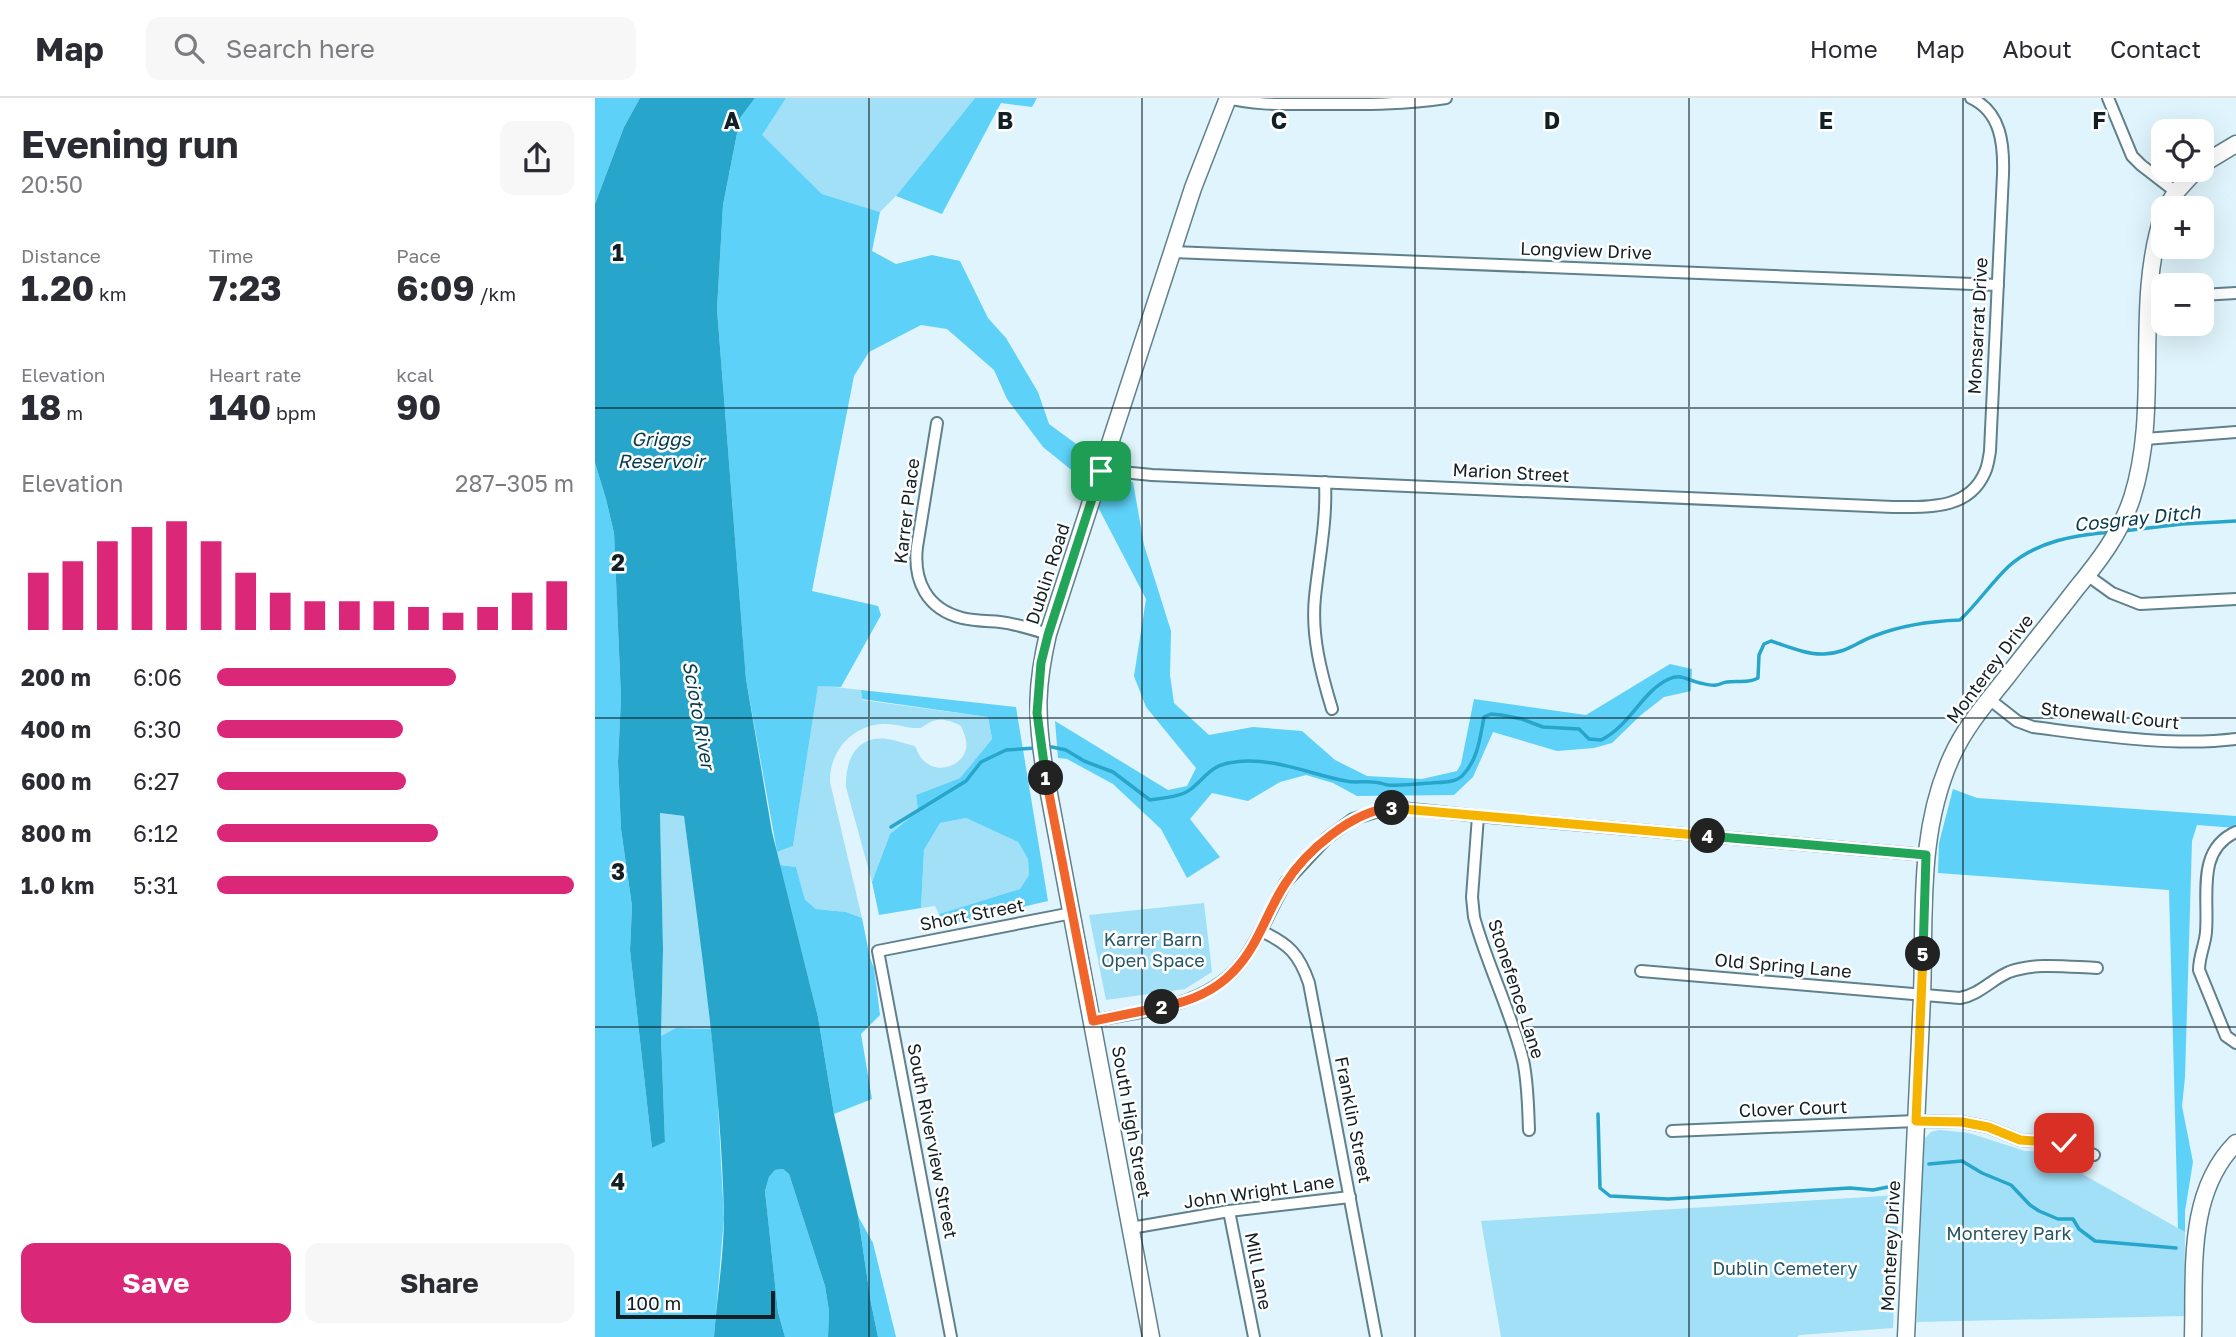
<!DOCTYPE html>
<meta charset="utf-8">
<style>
body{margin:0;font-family:"Golos Text",sans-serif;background:#f7f7f7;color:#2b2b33;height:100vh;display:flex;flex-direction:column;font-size:26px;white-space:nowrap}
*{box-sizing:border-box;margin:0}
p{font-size:23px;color:#7c7c81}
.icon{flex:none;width:38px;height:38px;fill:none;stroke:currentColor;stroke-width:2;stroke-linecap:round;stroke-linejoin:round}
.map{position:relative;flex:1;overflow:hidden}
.panel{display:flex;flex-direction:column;background:#fff;width:595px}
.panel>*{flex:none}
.controls{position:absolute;left:1556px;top:21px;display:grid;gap:14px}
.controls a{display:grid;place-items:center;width:63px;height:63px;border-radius:14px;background:#fff;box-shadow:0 7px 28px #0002;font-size:35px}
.scale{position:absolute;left:21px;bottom:18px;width:159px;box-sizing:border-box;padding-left:7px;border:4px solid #121f24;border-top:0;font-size:19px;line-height:24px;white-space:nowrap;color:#121f24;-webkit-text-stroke:5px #fff;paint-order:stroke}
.pin{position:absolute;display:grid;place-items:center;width:60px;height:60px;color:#fff;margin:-30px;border-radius:14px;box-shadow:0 4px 10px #0006}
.km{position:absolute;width:35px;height:35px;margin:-18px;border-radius:50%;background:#222;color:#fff;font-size:19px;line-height:35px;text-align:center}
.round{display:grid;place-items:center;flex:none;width:74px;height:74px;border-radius:14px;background:#f7f7f7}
.headline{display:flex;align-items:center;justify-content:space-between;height:119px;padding:0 21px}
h1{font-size:38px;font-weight:700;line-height:52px}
.figures{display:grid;grid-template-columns:repeat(3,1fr);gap:10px;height:119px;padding:7px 21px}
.figures div{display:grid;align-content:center}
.figures b{font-size:35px;font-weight:700}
.figures small{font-size:19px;font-weight:400}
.figures p{font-size:19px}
.chart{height:196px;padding:14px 21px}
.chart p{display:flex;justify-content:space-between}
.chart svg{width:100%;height:126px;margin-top:7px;stroke:#db2777;stroke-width:6}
.button{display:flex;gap:14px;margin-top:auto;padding:14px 21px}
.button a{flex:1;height:80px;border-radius:14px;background:#db2777;color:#fff;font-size:28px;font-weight:700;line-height:80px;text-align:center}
.button a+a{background:#f7f7f7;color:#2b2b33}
ul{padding:0 21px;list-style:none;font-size:23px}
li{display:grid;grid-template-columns:112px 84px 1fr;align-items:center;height:52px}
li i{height:18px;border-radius:9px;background:#db2777}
header{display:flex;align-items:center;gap:42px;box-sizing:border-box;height:98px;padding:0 35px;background:#fff;border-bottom:2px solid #e1e1e2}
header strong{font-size:33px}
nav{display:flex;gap:38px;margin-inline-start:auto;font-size:24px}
.search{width:490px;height:63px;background:#f7f7f7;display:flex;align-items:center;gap:18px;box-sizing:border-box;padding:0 24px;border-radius:14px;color:#7c7c81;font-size:26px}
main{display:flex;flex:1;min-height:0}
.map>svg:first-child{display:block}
</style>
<header>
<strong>Map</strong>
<div class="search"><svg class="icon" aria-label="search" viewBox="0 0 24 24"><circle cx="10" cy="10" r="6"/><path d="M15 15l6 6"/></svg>Search here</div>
<nav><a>Home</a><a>Map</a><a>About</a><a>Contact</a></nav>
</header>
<main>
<section class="panel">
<div class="headline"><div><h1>Evening run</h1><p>20:50</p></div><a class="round"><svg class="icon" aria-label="share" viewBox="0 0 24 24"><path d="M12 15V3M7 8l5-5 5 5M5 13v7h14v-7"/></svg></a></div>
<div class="figures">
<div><p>Distance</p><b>1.20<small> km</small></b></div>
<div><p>Time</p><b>7:23</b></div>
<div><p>Pace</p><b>6:09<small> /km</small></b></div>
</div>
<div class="figures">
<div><p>Elevation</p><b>18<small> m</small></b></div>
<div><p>Heart rate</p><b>140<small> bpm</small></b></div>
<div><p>kcal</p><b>90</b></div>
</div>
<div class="chart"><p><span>Elevation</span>287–305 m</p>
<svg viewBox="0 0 160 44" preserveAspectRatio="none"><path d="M5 44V24M15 44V20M25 44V13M35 44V8M45 44V6M55 44V13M65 44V24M75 44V31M85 44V34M95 44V34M105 44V34M115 44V36M125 44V38M135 44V36M145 44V31M155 44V27"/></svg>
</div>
<ul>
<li><b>200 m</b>6:06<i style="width:67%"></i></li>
<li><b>400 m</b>6:30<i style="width:52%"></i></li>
<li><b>600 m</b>6:27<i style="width:53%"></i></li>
<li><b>800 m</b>6:12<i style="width:62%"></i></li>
<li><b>1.0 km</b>5:31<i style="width:100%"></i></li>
</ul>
<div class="button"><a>Save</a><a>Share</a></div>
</section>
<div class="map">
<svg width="1641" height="1239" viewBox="0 0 1641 1239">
<rect width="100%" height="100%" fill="#dff4fc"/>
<g fill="#a2e0f7">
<polygon points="191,0 380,0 301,98 285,114 227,96 166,37"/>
<path d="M 223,587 L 266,592 L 267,602 L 393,619 L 397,641 L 365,680 L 321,697 L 323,713 L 295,736 L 277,784 L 251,689 C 250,663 261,637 292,641 C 301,642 311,646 320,648 C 323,655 326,662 333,666 C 346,675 367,667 371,651 C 373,644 369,635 366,628 C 350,620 341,619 326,630 C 313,631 301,625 288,626 C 257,627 234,654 235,684 L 267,820 L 251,814 L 221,811 L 210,803 L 201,769 L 185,767 L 182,754 L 198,748 Z"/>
<polygon points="65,715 89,718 106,842 116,931 81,930 66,938 68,851"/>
<polygon points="371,720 423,744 433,761 434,777 425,791 344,816 340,808 326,810 329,752 345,725"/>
<polygon points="609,805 617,874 590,891 511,902 494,817"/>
<polygon points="1344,1032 1374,1035 1430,1053 1467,1054 1477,1062 1489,1077 1590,1134 1589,1218 1322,1224 1329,1041 1336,1034"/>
<polygon points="1304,1097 1298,1230 1205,1237 1202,1239 906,1239 886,1123"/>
</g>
<g fill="#5ed1f8">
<polygon points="0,0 45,0 29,29 0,106"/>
<polygon points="160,0 191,0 167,37 227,96 285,114 277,153 301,166 337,157 365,163 393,220 411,240 443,294 454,326 495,356 485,379 448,349 412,301 399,272 352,231 326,227 274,254 259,278 217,493 283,508 286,517 246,589 223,588 198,748 182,754 151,581 122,211 128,107 145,20"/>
<polygon points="380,0 442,0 437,9 406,5 347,116 301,98"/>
<polygon points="0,365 11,401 19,435 26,600 23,664 26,731 37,808 35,852 57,1050 70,1044 66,938 81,930 116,931 122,989 129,1120 119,1239 0,1239"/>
<polygon points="512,381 538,384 549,447 576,533 575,577 579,605 614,637 658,629 707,633 740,662 772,678 827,681 862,673 866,666 879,601 991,617 1075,566 1097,571 1096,593 1069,599 1046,617 1017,645 999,650 962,653 898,634 878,679 859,697 762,698 738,685 711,677 685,684 653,703 617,695 595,721 625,759 592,780 566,731 518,686 472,661 463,660 460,623 573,692 592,688 601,670 551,609 539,578 551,501 503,409"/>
<polygon points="266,592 421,609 453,803 347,828 344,816 425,791 434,777 433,761 423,744 371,720 345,725 329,752 326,810 284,817 277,784 295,736 323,713 321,697 365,680 397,641 393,619 267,601"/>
<polygon points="1358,691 1382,700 1641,718 1641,730 1602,727 1597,743 1590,979 1587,1008 1598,1064 1590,1113 1590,1134 1583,1130 1574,792 1343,775 1344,745"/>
<polygon points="185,767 201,769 210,802 221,811 251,814 267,820 275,860 279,870 285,917 266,936 277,1001 239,1016 223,919"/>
<polygon points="188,1071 194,1076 230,1188 234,1213 233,1239 190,1239 183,1214 170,1093 174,1079 180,1072"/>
<polygon points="263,1118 278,1145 301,1239 283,1239 276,1205"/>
</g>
<path fill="#27a5cb" d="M 45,0 L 160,0 L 145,20 L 128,107 L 122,211 L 151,581 L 177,734 L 223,919 L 239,1016 L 263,1118 L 276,1205 L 283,1239 L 233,1239 L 234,1213 L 230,1188 L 194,1076 L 188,1071 L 180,1072 L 174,1079 L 170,1093 L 183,1214 L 190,1239 L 119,1239 C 122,1199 129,1156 129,1117 C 126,983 106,851 89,718 L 65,715 L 68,851 L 66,938 L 70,1044 L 57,1050 L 35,852 L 37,808 L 26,731 L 23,664 L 26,600 L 19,435 L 11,401 L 0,365 L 0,106 L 29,29 Z"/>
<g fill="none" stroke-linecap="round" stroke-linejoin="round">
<g stroke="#27a5cb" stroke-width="3.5">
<polyline points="1528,433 1587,426 1641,423"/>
<path d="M 449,649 L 457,649 L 471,652 L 489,663 L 518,674 L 555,702 C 568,700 586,699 596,691 C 612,678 617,666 640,664 C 679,659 714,676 751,683 C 760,685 768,683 777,684 C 783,684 788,686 793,687 C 808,688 822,686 836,685 C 846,684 859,685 867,678 C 883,662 885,640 889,619 L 896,616 L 906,617 L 927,621 L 948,629 L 984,631 L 994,641 L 1006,642 C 1036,627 1047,593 1074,581 C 1087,575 1093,583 1105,585 C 1110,586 1117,588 1121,587 C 1125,587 1128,584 1132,584 C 1143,582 1153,586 1163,580 L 1164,557 L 1169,546 L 1176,543 C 1192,548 1212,557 1229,556 C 1252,555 1260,545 1279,538 C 1307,527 1336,523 1365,522 C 1383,505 1396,485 1414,468 C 1442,443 1480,437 1517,434"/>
<polyline points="296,729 371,683 386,664 411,652 442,650"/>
<polyline points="1003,1016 1005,1090 1015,1098 1073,1101 1255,1090 1278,1092 1298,1088"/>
<polyline points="1334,1066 1367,1063 1387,1075 1416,1087 1435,1107 1444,1113 1463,1121 1478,1121 1484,1131 1500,1143 1581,1150"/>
</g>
<defs>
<g id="street">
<path d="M 633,0 C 659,7 688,6 715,6 C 761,6 805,7 851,0"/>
<polyline points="1513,0 1537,58 1546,67 1581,94"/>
<polyline points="578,154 1403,187"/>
<polyline points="1606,197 1641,195"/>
<path d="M 342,325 L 322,449 C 318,483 332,511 367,520 C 379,523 393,523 405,524 C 422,526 437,531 453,536"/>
<polyline points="1550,341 1641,334"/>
<path d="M 506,372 L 557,377 L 1298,409 C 1333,409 1374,412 1390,374 C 1393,368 1394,359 1395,353 L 1408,76 C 1409,46 1406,14 1376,0"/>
<path d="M 730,384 C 732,423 724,460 720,499 C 716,537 726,575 737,611"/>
<polyline points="1492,477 1517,495 1545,506 1641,501"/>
<path d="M 1394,601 L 1422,623 L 1438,629 C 1501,637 1578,649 1641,641"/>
<path d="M 883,718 L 877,799 L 879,819 C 892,867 916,913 928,962 C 933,985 933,1008 934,1032"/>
<path d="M 1641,734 C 1601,752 1614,798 1611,834 C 1610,847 1604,858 1604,872 L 1631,938 L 1641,945"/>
<path d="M 666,833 C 694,846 704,856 714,885 L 781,1239"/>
<path d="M 1046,873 L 1365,900 C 1384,897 1397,881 1414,874 C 1441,864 1474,869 1502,870"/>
<path d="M 498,923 C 551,912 615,909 649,861 C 666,837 676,810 691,784 L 732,740 L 758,721 L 790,711 L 806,710 L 883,718 L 1331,757"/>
<polyline points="1077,1033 1321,1023 1367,1024 1393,1029 1425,1042 1469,1045 1499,1057"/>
<polyline points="634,1113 659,1239"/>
<polyline points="536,1130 634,1113 755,1099"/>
<polyline points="356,1239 283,853 477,815"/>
</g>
<g id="secondary">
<polyline points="1606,67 1641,46"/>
<polyline points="1571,110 1581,94 1601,72"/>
<path d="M 556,1239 L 449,669 C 441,616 441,588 453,536 L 598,90 L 633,0"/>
<path d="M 1311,1239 C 1316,1126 1322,1012 1327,899 C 1330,818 1322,734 1357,658 C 1370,629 1391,605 1411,580 C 1434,550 1458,521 1481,491 C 1504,463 1525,436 1537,400 C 1566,309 1538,209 1568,117"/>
<path d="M 1598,1239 C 1600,1173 1591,1095 1641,1045"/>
</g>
</defs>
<use href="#street" stroke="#60808c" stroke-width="14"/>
<use href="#secondary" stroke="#60808c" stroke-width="19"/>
<use href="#street" stroke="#fff" stroke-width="10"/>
<use href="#secondary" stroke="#fff" stroke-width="16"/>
</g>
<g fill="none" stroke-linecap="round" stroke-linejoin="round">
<defs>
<polyline id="split-1" points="451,680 442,615 446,565 453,537 506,373"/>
<polyline id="split-2" points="451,680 498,923 567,909"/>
<path id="split-3" d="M 567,909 C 593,904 619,894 638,874 C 663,849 671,815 690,786 C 710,754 758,712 797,710"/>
<polyline id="split-4" points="797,710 1113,738"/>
<polyline id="split-5" points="1113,738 1331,757 1328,856"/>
<polyline id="split-6" points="1328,856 1321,1023 1367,1024 1393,1029 1425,1042 1469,1045"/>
</defs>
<use href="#split-1" stroke="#fff" stroke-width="14"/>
<use href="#split-2" stroke="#fff" stroke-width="14"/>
<use href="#split-3" stroke="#fff" stroke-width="14"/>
<use href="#split-4" stroke="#fff" stroke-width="14"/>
<use href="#split-5" stroke="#fff" stroke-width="14"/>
<use href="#split-6" stroke="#fff" stroke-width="14"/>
<use href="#split-1" stroke="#22a559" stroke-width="9"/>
<use href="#split-2" stroke="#f0652b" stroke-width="9"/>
<use href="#split-3" stroke="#f0652b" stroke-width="9"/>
<use href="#split-4" stroke="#f5b400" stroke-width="9"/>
<use href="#split-5" stroke="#22a559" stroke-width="9"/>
<use href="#split-6" stroke="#f5b400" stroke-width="9"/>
</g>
<path fill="none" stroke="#121f24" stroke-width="2" stroke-opacity="0.55" d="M 274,0 L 274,1239M 547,0 L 547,1239M 820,0 L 820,1239M 1094,0 L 1094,1239M 1368,0 L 1368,1239M 0,310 L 1641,310M 0,620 L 1641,620M 0,929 L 1641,929"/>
<g text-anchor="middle" stroke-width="5" stroke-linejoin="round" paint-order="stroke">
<g font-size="18" fill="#121f24" stroke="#fff">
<text transform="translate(991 153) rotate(2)" y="6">Longview Drive</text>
<text transform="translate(1383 228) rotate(-87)" y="6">Monsarrat Drive</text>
<text transform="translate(916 375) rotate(3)" y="6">Marion Street</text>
<text transform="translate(312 413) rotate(-83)" y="6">Karrer Place</text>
<text transform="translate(453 476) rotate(-72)" y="6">Dublin Road</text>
<text transform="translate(1395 571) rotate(-53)" y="6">Monterey Drive</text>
<text transform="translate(1515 618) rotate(6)" y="6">Stonewall Court</text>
<text transform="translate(377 817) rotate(-11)" y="6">Short Street</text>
<text transform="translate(1188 868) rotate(5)" y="6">Old Spring Lane</text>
<text transform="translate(921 891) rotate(72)" y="6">Stonefence Lane</text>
<text transform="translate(1198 1011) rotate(-2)" y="6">Clover Court</text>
<text transform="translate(758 1022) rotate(79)" y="6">Franklin Street</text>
<text transform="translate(536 1024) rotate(80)" y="6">South High Street</text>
<text transform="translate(337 1043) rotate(79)" y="6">South Riverview Street</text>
<text transform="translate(664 1094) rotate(-8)" y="6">John Wright Lane</text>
<text transform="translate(1296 1148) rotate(-87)" y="6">Monterey Drive</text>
<text transform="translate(663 1173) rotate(79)" y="6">Mill Lane</text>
</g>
<g font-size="18" fill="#265667" stroke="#fff">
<text x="558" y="848">Karrer Barn<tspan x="558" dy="21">Open Space</tspan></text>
<text x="1414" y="1142">Monterey Park</text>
<text x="1190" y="1177">Dublin Cemetery</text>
</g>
<g font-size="19" font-style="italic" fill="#063c4c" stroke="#fff">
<text x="66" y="348">Griggs<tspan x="66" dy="22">Reservoir</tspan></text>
<text transform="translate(1542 420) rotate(-6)" y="7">Cosgray Ditch</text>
<text transform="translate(104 617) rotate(80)" y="7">Scioto River</text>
</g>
</g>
<g font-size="23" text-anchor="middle" font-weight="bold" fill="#121f24" stroke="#fff" stroke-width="5" stroke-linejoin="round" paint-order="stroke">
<text x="137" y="31">A</text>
<text x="410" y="31">B</text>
<text x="684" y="31">C</text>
<text x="957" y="31">D</text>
<text x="1231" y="31">E</text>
<text x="1504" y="31">F</text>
<text x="23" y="163">1</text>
<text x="23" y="473">2</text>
<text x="23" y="782">3</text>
<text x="23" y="1092">4</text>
</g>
</svg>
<div class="controls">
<a><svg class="icon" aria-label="locate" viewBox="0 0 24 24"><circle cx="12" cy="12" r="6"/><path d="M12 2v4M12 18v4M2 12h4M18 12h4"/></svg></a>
<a>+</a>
<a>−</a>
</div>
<div class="scale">100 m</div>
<div class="pin" style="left:506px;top:373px;background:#1e9e55"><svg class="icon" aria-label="arrive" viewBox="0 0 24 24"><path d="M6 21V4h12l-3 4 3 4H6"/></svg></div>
<div class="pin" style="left:1469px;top:1045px;background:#d93025"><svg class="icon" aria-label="check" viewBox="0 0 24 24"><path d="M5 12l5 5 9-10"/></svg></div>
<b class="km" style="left:451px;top:680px">1</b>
<b class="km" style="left:567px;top:909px">2</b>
<b class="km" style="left:797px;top:710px">3</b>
<b class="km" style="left:1113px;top:738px">4</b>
<b class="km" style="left:1328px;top:856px">5</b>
</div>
</main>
